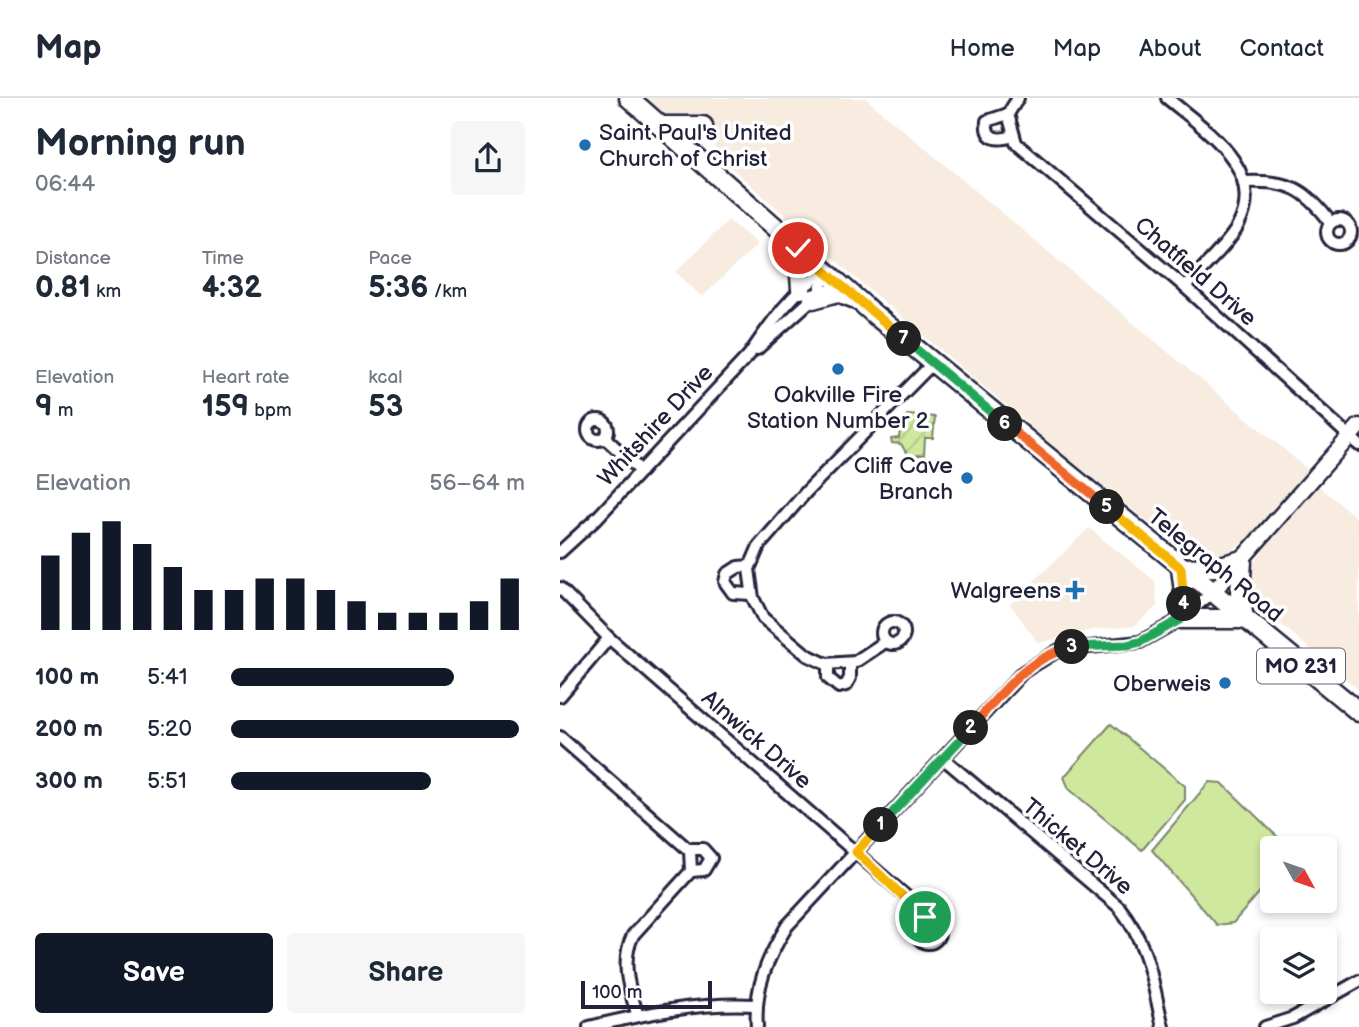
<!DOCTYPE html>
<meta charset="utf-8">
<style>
body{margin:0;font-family:"Balsamiq Sans",sans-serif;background:#f6f6f7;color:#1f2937;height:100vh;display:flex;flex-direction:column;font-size:26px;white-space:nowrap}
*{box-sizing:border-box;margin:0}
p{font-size:23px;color:#747a83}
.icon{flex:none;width:38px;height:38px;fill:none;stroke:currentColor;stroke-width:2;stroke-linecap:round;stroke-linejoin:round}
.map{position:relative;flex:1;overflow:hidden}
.drawer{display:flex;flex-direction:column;background:#fff;width:560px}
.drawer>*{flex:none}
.needle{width:46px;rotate:130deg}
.controls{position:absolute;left:700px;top:738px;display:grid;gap:14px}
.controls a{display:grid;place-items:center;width:77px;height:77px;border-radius:7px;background:#fff;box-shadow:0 4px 10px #0003;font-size:35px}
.scale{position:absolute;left:21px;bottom:18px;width:131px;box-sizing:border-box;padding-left:7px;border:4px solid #22223b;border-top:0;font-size:19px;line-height:24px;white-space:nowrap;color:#22223b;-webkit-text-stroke:5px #fff;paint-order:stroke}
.pin{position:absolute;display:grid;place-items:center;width:60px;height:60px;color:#fff;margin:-30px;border:4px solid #fff;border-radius:50%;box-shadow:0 2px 7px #0007}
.km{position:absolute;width:35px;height:35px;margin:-18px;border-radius:50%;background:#222;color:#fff;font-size:19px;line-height:35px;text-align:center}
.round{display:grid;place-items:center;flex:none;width:74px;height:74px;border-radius:7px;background:#f6f6f7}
.summary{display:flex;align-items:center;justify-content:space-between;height:119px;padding:0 35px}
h1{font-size:38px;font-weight:800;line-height:52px}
.figures{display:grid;grid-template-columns:repeat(3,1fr);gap:10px;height:119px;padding:7px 35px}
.figures div{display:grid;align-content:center}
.figures b{font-size:30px;font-weight:800}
.figures small{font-size:19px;font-weight:400}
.figures p{font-size:19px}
.chart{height:196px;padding:14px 35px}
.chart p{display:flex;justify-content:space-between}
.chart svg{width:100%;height:126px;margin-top:7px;stroke:#111827;stroke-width:6}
.button{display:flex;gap:14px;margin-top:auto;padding:14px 35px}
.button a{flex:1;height:80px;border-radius:7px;background:#111827;color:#fff;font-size:28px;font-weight:800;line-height:80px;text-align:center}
.button a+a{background:#f6f6f7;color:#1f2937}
ul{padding:0 35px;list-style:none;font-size:23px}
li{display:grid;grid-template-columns:112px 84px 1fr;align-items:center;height:52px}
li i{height:18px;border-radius:9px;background:#111827}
header{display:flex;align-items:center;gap:42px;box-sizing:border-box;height:98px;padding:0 35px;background:#fff;border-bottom:2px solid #e0e1e3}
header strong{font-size:33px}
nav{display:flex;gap:38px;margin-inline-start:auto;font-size:24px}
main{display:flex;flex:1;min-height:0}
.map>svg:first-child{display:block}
</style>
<header>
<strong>Map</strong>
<nav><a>Home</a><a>Map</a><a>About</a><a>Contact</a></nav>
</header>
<main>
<section class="drawer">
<div class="summary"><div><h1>Morning run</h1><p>06:44</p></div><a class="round"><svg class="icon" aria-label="share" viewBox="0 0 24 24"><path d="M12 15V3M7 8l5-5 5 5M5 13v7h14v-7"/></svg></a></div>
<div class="figures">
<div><p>Distance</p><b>0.81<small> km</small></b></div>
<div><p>Time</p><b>4:32</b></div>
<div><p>Pace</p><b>5:36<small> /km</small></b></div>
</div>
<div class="figures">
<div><p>Elevation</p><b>9<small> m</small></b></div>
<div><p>Heart rate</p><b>159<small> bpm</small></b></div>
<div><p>kcal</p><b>53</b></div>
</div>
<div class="chart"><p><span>Elevation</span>56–64 m</p>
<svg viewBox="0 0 160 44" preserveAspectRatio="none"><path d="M5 44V18M15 44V10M25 44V6M35 44V14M45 44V22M55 44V30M65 44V30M75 44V26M85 44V26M95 44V30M105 44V34M115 44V38M125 44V38M135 44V38M145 44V34M155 44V26"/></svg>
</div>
<ul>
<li><b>100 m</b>5:41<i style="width:76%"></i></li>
<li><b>200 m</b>5:20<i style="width:98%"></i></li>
<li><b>300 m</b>5:51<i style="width:68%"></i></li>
</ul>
<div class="button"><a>Save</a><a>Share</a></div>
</section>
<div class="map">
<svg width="799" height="929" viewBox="0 0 799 929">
<defs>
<pattern id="garden-furrows" width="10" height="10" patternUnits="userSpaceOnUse" patternTransform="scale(1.75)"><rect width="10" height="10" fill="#cfe89e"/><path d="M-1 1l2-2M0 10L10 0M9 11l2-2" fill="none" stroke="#b1c789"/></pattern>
</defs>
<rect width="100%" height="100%" fill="#fff"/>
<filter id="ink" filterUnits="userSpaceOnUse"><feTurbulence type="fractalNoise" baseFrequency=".0143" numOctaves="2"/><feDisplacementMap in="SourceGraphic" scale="14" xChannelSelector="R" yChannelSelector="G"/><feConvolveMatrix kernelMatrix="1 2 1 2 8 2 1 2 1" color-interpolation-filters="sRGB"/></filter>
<g filter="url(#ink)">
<g fill="#f8ebe0">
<polygon points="86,0 305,0 752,375 694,435 667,456 653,465 638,464 501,354 298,182 157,57 154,49 158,40 138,23 109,20"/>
<polygon points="168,122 198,146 142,199 116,174"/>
<polygon points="755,385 799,422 799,592 687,498 689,472"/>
<polygon points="529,430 595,483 597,508 574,528 532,532 478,545 450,506"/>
</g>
<polygon fill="url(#garden-furrows)" stroke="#78856c" stroke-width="2" points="347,317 375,319 373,340 365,340 364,357 348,358 341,346 332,345 331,341 339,340 340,331 347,330"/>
<g fill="#cfe89e" stroke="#78856c" stroke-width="2">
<polygon points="551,626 625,688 625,702 582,752 509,691 504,679"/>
<polygon points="649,684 662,685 730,751 712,751 712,780 673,825 657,827 592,752"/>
</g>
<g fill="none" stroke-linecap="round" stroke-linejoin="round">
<defs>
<g id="minor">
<polyline points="458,0 448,16 456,45 625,189 799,347"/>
<path d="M 607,0 C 644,31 708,71 678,128 C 668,147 640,172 625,189"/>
<path d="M 448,16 L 427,23 C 425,42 438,43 453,38"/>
<path d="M 685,84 C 728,82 745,90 771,125"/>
<circle cx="779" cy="134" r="12"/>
<polyline points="197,251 259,195 265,174"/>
<circle cx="38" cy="332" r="10"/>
<polyline points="45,340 81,373"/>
<path d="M 0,454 L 35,422 L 189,257 C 210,226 233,192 265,174"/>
<polyline points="190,468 178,469 167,476 165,484 173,495 192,496"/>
<polyline points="0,490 49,540 356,807 365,823"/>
<circle cx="333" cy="535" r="11"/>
<polyline points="325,544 295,564 266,566 247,557 203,520 193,500 189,471 199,448 247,393 373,265"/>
<polyline points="268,566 268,580 279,589 286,587 290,580 290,565"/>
<polyline points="0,598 49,540"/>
<path d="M 0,639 L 130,753 L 131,773 L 73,837 C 60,864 69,891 78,918"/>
<path d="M 384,661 L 559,809 C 589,847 592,883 603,929"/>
<polyline points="129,751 143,751 151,760 144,772 131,773"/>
<circle cx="368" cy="834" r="11"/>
<path d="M 29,929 C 84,916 138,904 195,907"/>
<path d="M 197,929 C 194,891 207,860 227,828 L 463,574 L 499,552 L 580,544 L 621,521 L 652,495"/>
<polyline points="705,929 733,920 799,883"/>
</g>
<polyline id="tertiary" points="652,495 799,328"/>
<g id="primary">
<polyline points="69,0 315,217 799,614"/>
<polyline points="100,28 143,28"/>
<polyline points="238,150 241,191"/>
<polyline points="253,201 278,194 293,200"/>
<polyline points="621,470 657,469 682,462 680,497 684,521"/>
<polyline points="621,470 624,494 621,521 684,521"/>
</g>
</defs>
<use href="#minor" stroke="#22223b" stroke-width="16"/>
<use href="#tertiary" stroke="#22223b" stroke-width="19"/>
<use href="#primary" stroke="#22223b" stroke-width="23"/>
<use href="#minor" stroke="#fff" stroke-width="10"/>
<use href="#tertiary" stroke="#fff" stroke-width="14"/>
<use href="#primary" stroke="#fff" stroke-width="18"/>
</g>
</g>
<g fill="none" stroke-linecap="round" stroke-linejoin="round" filter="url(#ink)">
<defs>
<polyline id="split-1" points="321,727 296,754 365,819"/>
<polyline id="split-2" points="321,727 411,630"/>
<path id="split-3" d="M 411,630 C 439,598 467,559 512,549"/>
<polyline id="split-4" points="512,549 567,547 580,544 621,521 624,506"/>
<polyline id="split-5" points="547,409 621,470 624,506"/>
<polyline id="split-6" points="445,326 547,409"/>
<polyline id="split-7" points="344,241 445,326"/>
<polyline id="split-8" points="238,150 344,241"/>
</defs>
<use href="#split-1" stroke="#fff" stroke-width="14"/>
<use href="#split-2" stroke="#fff" stroke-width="14"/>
<use href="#split-3" stroke="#fff" stroke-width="14"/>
<use href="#split-4" stroke="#fff" stroke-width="14"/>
<use href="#split-5" stroke="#fff" stroke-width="14"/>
<use href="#split-6" stroke="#fff" stroke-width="14"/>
<use href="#split-7" stroke="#fff" stroke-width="14"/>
<use href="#split-8" stroke="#fff" stroke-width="14"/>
<use href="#split-1" stroke="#f5b400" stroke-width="9"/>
<use href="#split-2" stroke="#22a559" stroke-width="9"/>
<use href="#split-3" stroke="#f0652b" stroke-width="9"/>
<use href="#split-4" stroke="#22a559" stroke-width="9"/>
<use href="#split-5" stroke="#f5b400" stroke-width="9"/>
<use href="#split-6" stroke="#f0652b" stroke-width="9"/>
<use href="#split-7" stroke="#22a559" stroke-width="9"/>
<use href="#split-8" stroke="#f5b400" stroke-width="9"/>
</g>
<g fill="#1f6fb2" stroke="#fff" stroke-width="2.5">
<circle cx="25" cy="47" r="7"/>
<circle cx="278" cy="271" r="7"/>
<circle cx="407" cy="380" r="7"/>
<path d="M511.5 481.5h7v7h7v7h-7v7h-7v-7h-7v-7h7z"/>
<circle cx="665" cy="585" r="7"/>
</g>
<g text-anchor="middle" stroke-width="7" stroke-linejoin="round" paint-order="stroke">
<rect fill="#fff" stroke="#646476" stroke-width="2" x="697" y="550.5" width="88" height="35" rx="5"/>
<g font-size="21" font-weight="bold" fill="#22223b">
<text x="741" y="575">MO 231</text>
</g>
<g font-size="23" fill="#22223b" stroke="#fff" text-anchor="end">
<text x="39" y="42" text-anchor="start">Saint Paul's United<tspan x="39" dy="26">Church of Christ</tspan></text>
<text x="278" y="304" text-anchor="middle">Oakville Fire<tspan x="278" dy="26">Station Number 2</tspan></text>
<text x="393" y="375">Cliff Cave<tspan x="393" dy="26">Branch</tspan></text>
<text x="501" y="500">Walgreens</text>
<text x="651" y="593">Oberweis</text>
</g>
<g font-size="23" fill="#22223b" stroke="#fff">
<text transform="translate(636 173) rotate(41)" y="8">Chatfield Drive</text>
<text transform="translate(95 327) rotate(-47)" y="8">Whitshire Drive</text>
<text transform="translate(656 467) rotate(39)" y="8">Telegraph Road</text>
<text transform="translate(197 641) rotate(41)" y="8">Alnwick Drive</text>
<text transform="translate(518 748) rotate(40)" y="8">Thicket Drive</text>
</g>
</g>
</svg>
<div class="controls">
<a><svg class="needle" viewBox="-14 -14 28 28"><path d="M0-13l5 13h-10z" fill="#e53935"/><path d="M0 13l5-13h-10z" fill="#747a83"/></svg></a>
<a><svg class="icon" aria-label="layers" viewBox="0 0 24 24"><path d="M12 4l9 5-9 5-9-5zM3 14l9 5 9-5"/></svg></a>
</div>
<div class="scale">100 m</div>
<div class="pin" style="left:365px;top:819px;background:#1e9e55"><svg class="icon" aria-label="arrive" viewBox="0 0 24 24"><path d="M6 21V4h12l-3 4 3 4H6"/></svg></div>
<div class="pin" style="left:238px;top:150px;background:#d93025"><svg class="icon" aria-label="check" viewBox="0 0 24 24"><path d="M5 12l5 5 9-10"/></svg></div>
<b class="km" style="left:321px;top:727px">1</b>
<b class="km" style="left:411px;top:630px">2</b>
<b class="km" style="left:512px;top:549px">3</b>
<b class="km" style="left:624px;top:506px">4</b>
<b class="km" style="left:547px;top:409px">5</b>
<b class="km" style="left:445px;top:326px">6</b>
<b class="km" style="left:344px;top:241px">7</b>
</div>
</main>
